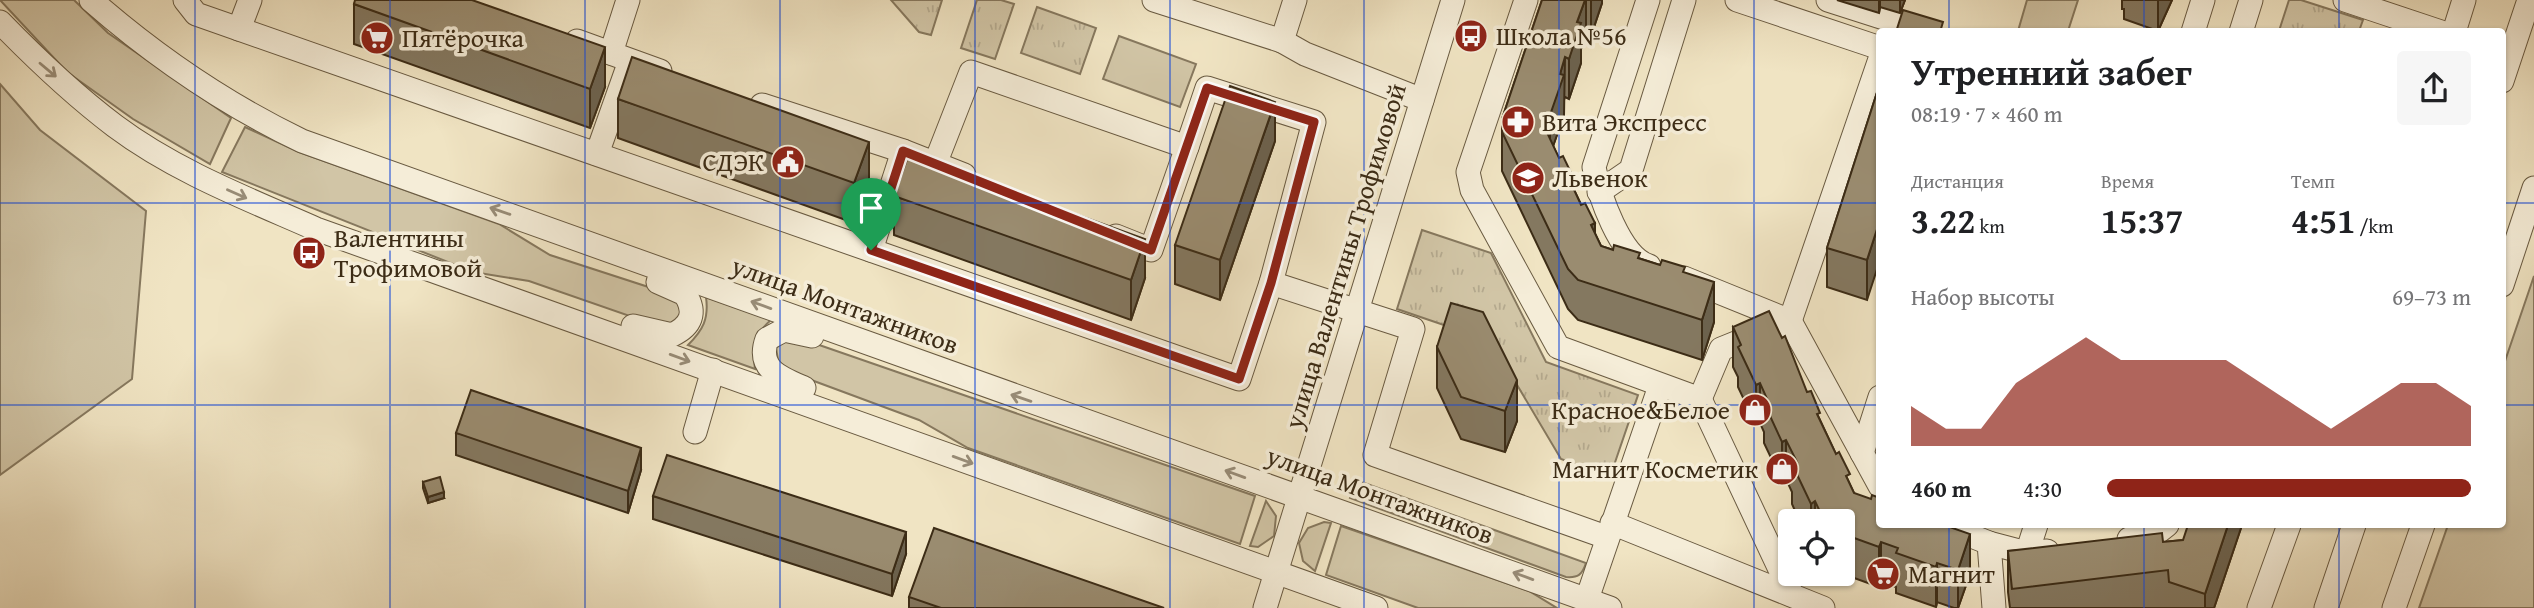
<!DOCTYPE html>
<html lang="ru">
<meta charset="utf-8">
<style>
body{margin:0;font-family:"Gentium Book Plus",serif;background:#f6f6f6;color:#202124;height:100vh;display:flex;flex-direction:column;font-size:26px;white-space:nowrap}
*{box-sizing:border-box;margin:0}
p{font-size:23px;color:#757577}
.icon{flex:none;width:38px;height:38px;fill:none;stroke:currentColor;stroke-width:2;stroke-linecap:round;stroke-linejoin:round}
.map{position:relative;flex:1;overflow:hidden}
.sheet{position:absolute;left:1876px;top:28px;width:630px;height:500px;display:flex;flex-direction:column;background:#fff;border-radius:7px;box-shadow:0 2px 5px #0004}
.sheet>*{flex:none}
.controls{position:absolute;left:1778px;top:509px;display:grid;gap:14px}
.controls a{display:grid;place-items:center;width:77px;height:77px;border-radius:7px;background:#fff;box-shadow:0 2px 5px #0004;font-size:35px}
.pin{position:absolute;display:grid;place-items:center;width:60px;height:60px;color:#fff;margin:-72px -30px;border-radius:50% 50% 50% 0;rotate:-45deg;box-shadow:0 0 7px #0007}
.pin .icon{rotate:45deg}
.round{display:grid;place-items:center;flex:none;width:74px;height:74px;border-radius:7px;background:#f6f6f6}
.headline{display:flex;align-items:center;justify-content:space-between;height:119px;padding:0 35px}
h1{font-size:38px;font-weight:600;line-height:52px}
.figures{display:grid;grid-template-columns:repeat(3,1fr);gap:10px;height:119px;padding:7px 35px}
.figures div{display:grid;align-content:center}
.figures b{font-size:35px;font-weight:600}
.figures small{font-size:19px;font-weight:400}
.figures p{font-size:19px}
.chart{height:196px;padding:14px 35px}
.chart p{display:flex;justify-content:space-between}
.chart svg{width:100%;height:126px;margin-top:7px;fill:#8f2418;opacity:.7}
ul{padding:0 35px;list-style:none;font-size:23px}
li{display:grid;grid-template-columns:112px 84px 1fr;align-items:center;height:52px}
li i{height:18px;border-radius:9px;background:#8f2418}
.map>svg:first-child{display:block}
</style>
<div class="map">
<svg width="2534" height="608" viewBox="0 0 2534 608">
<defs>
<pattern id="park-tufts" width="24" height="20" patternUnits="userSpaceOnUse" patternTransform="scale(1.75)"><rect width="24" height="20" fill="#d1c5a6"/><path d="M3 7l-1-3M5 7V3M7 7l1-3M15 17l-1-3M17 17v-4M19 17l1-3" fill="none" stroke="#b4a98e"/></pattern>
</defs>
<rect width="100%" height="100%" fill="#f0e4c3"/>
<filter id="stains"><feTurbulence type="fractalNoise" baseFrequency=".00286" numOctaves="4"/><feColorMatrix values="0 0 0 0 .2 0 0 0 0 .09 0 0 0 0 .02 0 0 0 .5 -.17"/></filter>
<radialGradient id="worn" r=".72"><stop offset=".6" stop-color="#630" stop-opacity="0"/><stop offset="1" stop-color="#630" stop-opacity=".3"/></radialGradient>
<g fill="#d1c5a6" stroke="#86785e" stroke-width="2">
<polygon points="0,0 74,0 108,33 231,118 210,164 133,119 67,72"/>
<polygon points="2027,0 2078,0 2068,31 2018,31"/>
<polygon points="1119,36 1196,64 1180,107 1103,79"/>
<polygon points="0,84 40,130 146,211 132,379 0,475"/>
<polygon points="245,127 299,152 499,224 550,255 673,295 681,301 684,318 664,328 529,281 473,272 222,172"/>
<polygon points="2534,276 2534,608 2419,608 2448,525 2502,525 2503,367"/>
<path d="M 706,297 L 771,320 C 755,333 752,348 755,369 L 688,345 C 703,330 709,319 706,297 Z"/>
<polygon points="799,338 1255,496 1240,544 968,448 919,420 787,371 779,366 776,348 788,339"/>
<path d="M 1356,480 L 1586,563 C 1582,575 1578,578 1566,577 L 1350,498 Z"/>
<polygon points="1266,501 1276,516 1274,536 1258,547 1250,546"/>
<polygon points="1324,522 1331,523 1315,571 1303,561 1299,543 1308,528"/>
<polygon points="1341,526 1529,591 1557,608 1418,608 1326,575"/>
</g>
<g fill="url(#park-tufts)" stroke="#86785e" stroke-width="2">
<polygon points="891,0 942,0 931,35 919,32"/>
<polygon points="977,0 1001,0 1014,4 995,59 961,48"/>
<polygon points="2289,0 2301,0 2363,20 2359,31 2279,31"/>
<polygon points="1037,7 1096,28 1080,74 1021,53"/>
<polygon points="1422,230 1491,253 1546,362 1638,395 1610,477 1561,459 1491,341 1397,309"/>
</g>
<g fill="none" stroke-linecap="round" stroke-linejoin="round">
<defs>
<g id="minor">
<path d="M 91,0 C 155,56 225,104 302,141 L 1610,608"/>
<polyline points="185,0 196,14 1239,379 1271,283 1314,122 1207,88 1187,147"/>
<polyline points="1154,0 1282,41 1295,0"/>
<polyline points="1526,0 1468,172 1472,190 1558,347 1700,399 1792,595"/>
<path d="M 1648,0 L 1594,167 C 1599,195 1620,257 1649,266"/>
<polyline points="1737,0 1880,48"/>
<polyline points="1828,0 1928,32"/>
<polyline points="2345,0 2441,32"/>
<path d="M 0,22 C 36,59 74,95 115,126 C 175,171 248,199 316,229 L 1376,608"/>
<polyline points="239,29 250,0"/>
<polyline points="2193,32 2203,0"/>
<polyline points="2241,32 2251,0"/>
<polyline points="2454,32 2464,0"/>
<polyline points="577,41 660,71"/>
<polyline points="1282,41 1305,54 1422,100"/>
<polyline points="611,53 628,0"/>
<polyline points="2502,81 2529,0"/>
<polyline points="762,105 903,151 964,175"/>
<polyline points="597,154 630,61"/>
<polyline points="935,164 971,72 1187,147 1151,250 1116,236"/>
<polyline points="1599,192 1631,170 1684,0"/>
<polyline points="871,250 903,151"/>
<polyline points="1684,278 1790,321 1880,486"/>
<polyline points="1271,283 1413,329 1375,455 1606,537"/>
<polyline points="2502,285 2534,188"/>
<path d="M 633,326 L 672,335 C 691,326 697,313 685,294 L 658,282"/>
<path d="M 804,388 C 781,378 756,369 767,339 L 784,330 L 812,336"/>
<polyline points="1700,399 1721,349 1790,321 1880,59"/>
<polyline points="695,432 713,370"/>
<polyline points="1862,453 1880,397"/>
<polyline points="1612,523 1823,608"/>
<polyline points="1944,525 1989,543 1994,608"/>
<polyline points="2129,539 2153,536 2167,525"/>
<polyline points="1989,543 2027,553 2047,551"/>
<polyline points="2027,553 2036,525"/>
<polyline points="1587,599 1660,386"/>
<polyline points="1265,608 1453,0"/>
<polyline points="2259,608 2289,525"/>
<polyline points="2326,608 2354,525"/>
<polyline points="2394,608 2423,525"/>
</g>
</defs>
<use href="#minor" stroke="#695a41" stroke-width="25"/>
<use href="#minor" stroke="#f5edd8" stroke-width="23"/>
</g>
<g fill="#847860" stroke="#3c2c16" stroke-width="2">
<polygon points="1542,0 1602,0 1602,3 1591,36 1586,35 1581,49 1581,63 1569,99 1565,97 1564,100 1564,115 1553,146 1601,246 1685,273 1714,322 1702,360 1578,320 1568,309 1502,171 1502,119"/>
<polygon points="1837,0 1905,0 1900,13 1880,7 1879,13"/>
<polygon points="2122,0 2172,0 2158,31 2124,19 2124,9 2122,9"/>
<polygon points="354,4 605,87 590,128 354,44"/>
<polygon points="1880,83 1867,300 1827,287 1827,248"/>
<polygon points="618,99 869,181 854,223 618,138"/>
<polygon points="1275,141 1220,300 1175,284 1175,245"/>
<polygon points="894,196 1145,278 1131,320 894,235"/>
<polygon points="1733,327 1807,392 1854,493 1970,574 1958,608 1954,608 1937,602 1936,607 1896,593 1896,587 1881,582 1879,587 1843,574 1843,522 1800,522 1792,504 1792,492 1786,479 1782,481 1764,443 1764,432 1760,423 1756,425 1738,387 1738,377 1733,367"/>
<polygon points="1437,347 1517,421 1505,452 1461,439 1437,388"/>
<polygon points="456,433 641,470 628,513 456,455"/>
<polygon points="423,482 444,498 428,503 423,488"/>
<polygon points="653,496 906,554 892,596 653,519"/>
<polygon points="2242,525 2214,608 2010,608 2008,592 2008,551 2163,542 2183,540"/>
<polygon points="909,597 1164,608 909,608"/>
</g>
<g fill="#6c624e" stroke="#3c2c16" stroke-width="2">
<polygon points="1585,0 1586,0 1586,35 1581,49 1581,63 1569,99 1569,59 1577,22"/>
<polygon points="1591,0 1602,0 1602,3 1591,36"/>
<polygon points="1879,0 1880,0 1880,7 1879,13"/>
<polygon points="1900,0 1905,0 1900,13"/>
<polygon points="2158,0 2172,0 2158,31"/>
<polygon points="605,47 605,87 590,128 590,89"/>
<polygon points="1565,57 1564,115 1550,155 1550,115 1560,74"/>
<polygon points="1275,102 1275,141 1220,300 1220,260"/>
<polygon points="1546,113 1546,153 1543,124"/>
<polygon points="869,142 869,181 854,223 854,183"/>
<polygon points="1574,179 1574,219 1570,181"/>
<polygon points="1880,220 1880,260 1867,300 1867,260"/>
<polygon points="1595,223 1595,263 1591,225"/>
<polygon points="1145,239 1145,278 1131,320 1131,280"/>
<polygon points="1714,282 1714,322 1702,360 1702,320"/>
<polygon points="1517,380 1517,421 1505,452 1505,411"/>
<polygon points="1760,383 1760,423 1756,425 1756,385"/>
<polygon points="1786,440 1786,479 1782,481 1782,442"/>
<polygon points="641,448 641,470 628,513 628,491"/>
<polygon points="444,492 444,498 428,503 428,497"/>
<polygon points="1815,501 1815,522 1811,522 1811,504"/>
<polygon points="2228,525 2242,525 2214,608 2205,608 2205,594"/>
<polygon points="906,532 906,554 892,596 892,574"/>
<polygon points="1970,534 1970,574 1958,608 1958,570"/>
<polygon points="1881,542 1881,582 1879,587 1879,547"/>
<polygon points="1937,563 1937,602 1936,607 1936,567"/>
</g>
<g fill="#9a8c70" stroke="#3c2c16" stroke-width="2">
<polygon points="355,0 472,0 605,47 590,89 354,4"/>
<polygon points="1542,0 1585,0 1577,22 1581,23 1569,59 1565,57 1560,74 1564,75 1550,115 1546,113 1543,124 1559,158 1563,156 1574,179 1570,181 1581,205 1585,203 1595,223 1591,225 1601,246 1613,250 1614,245 1640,253 1638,258 1660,265 1662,260 1685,267 1683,272 1714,282 1702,320 1578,280 1568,269 1502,132 1502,119"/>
<polygon points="1903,10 1943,22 1940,32 1896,32"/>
<polygon points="632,57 869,142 854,183 618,99"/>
<polygon points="1880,83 1880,220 1867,260 1827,248"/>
<polygon points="1230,86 1275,102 1220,260 1175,245"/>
<polygon points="909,154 1145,239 1131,280 894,196"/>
<polygon points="1451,303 1483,312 1517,380 1505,411 1461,397 1437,347"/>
<polygon points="1769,311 1782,338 1785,336 1807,392 1811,391 1820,413 1817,414 1836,454 1839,452 1850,474 1846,476 1854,493 1871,499 1872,495 1880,498 1880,525 1944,525 1970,534 1958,570 1937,563 1936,567 1896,553 1898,548 1881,542 1879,547 1843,534 1843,522 1831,522 1832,519 1822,516 1815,501 1811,504 1792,464 1797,462 1786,440 1782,442 1764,403 1768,401 1760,383 1756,385 1738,347 1741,345 1733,327"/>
<polygon points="471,390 641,448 628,491 456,433"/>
<polygon points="667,455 906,532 892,574 653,496"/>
<polygon points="440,477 444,492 428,497 423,482"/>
<polygon points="2188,525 2228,525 2205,594 2169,582 2168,570 2012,589 2008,551 2162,533 2163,542 2183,540"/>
<polygon points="934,528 1164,608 941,608 909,597"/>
</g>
<defs><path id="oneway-shaft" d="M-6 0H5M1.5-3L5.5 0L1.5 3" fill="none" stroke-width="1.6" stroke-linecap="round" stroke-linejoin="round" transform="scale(1.75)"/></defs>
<g stroke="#988c77">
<use href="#oneway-shaft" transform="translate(48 70) rotate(40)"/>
<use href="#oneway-shaft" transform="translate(237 194) rotate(24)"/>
<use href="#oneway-shaft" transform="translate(500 211) rotate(-161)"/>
<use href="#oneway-shaft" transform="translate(761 305) rotate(-160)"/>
<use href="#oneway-shaft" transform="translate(680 358) rotate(20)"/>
<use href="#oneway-shaft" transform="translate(1021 398) rotate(-161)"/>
<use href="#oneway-shaft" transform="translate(963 460) rotate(20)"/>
<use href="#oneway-shaft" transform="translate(1235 474) rotate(-160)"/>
<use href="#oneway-shaft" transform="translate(1523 576) rotate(-160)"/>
</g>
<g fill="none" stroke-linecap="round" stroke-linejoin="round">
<defs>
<polygon id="route" points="1207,88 1314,122 1271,283 1239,379 871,250 903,151 1151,250"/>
</defs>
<use href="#route" stroke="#fff" stroke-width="14"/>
<use href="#route" stroke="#8f2418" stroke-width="9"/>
</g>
<path fill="none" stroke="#1d4ed8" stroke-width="2" stroke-opacity="0.55" d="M 195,0 L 195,608M 390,0 L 390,608M 585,0 L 585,608M 780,0 L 780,608M 975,0 L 975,608M 1170,0 L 1170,608M 1364,0 L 1364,608M 1559,0 L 1559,608M 1754,0 L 1754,608M 1949,0 L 1949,32M 2144,0 L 2144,32M 2339,0 L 2339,32M 0,203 L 1880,203M 2502,203 L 2534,203M 0,405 L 1880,405M 2502,405 L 2534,405M 1949,525 L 1949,608M 2144,525 L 2144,608M 2339,525 L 2339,608"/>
<defs>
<symbol id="bus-disc" viewBox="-11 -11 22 22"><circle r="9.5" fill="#8f2418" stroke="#f5edd8"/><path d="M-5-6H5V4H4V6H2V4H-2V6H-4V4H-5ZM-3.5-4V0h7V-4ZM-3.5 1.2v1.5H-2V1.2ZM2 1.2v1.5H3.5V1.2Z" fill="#fff"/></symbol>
<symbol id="supermarket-disc" viewBox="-11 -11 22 22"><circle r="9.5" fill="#8f2418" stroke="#f5edd8"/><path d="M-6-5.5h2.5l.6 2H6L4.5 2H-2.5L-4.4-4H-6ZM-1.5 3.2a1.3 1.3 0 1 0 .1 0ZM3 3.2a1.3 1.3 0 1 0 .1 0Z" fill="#fff"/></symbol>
<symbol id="pharmacy-disc" viewBox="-11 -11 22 22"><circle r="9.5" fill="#8f2418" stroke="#f5edd8"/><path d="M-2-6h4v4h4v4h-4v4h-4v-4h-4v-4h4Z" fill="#fff"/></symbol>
<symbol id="civic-disc" viewBox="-11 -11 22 22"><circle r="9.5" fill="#8f2418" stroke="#f5edd8"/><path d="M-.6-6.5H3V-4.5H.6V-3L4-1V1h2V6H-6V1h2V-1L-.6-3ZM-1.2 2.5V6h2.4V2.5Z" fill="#fff"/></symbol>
<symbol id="school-disc" viewBox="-11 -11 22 22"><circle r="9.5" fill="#8f2418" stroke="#f5edd8"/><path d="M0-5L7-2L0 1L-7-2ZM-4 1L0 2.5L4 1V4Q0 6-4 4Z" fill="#fff"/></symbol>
<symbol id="shop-disc" viewBox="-11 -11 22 22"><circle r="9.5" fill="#8f2418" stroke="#f5edd8"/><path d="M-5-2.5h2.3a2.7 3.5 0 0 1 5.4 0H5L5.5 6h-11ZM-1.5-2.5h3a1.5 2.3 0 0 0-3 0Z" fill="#fff"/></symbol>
</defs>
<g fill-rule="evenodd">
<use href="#bus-disc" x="1452" y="17" width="38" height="38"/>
<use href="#supermarket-disc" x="358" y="19" width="38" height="38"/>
<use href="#pharmacy-disc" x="1499" y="103" width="38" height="38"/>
<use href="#civic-disc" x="769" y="143" width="38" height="38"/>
<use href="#school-disc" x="1509" y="159" width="38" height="38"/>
<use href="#bus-disc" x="290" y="234" width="38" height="38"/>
<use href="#shop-disc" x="1736" y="391" width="38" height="38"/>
<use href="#shop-disc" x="1763" y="450" width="38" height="38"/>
<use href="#supermarket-disc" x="1864" y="555" width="38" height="38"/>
</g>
<g text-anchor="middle" stroke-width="7" stroke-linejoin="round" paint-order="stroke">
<g font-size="26" fill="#3c2c16" stroke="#f5edd8" text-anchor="start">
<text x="1496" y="45">Школа №56</text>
<text x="402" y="47">Пятёрочка</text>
<text x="1542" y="131">Вита Экспресс</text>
<text x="764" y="171" text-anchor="end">СДЭК</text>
<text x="1552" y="187">Львенок</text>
<text x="334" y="247">Валентины<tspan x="334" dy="30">Трофимовой</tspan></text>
<text x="1730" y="419" text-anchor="end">Красное&amp;Белое</text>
<text x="1758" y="478" text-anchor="end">Магнит Косметик</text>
<text x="1908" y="583">Магнит</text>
</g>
<g font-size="26" fill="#3c2c16" stroke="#f5edd8">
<text transform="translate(1345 256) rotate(-73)" y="9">улица Валентины Трофимовой</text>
<text transform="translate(845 305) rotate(20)" y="9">улица Монтажников</text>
<text transform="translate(1380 495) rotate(20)" y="9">улица Монтажников</text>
</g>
</g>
<rect width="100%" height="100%" filter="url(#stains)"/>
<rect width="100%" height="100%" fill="url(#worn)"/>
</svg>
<div class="controls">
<a><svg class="icon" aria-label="locate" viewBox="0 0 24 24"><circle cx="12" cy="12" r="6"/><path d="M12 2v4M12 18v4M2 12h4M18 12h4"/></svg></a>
</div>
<div class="pin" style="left:871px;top:250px;background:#1e9e55"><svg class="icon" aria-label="arrive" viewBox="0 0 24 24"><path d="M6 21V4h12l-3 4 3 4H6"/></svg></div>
<section class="sheet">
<div class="headline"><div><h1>Утренний забег</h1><p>08:19 · 7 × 460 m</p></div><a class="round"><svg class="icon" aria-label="share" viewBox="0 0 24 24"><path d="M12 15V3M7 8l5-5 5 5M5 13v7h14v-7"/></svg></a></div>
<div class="figures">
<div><p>Дистанция</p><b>3.22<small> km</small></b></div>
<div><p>Время</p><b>15:37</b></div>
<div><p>Темп</p><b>4:51<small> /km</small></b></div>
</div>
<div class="chart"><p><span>Набор высоты</span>69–73 m</p>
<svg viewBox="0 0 160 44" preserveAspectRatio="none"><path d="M0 44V30L10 38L20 38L30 22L40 14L50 6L60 14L70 14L80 14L90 14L100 22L110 30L120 38L130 30L140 22L150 22L160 30V44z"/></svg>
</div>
<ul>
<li><b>460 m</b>4:30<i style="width:100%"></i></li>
</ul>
</section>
</div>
